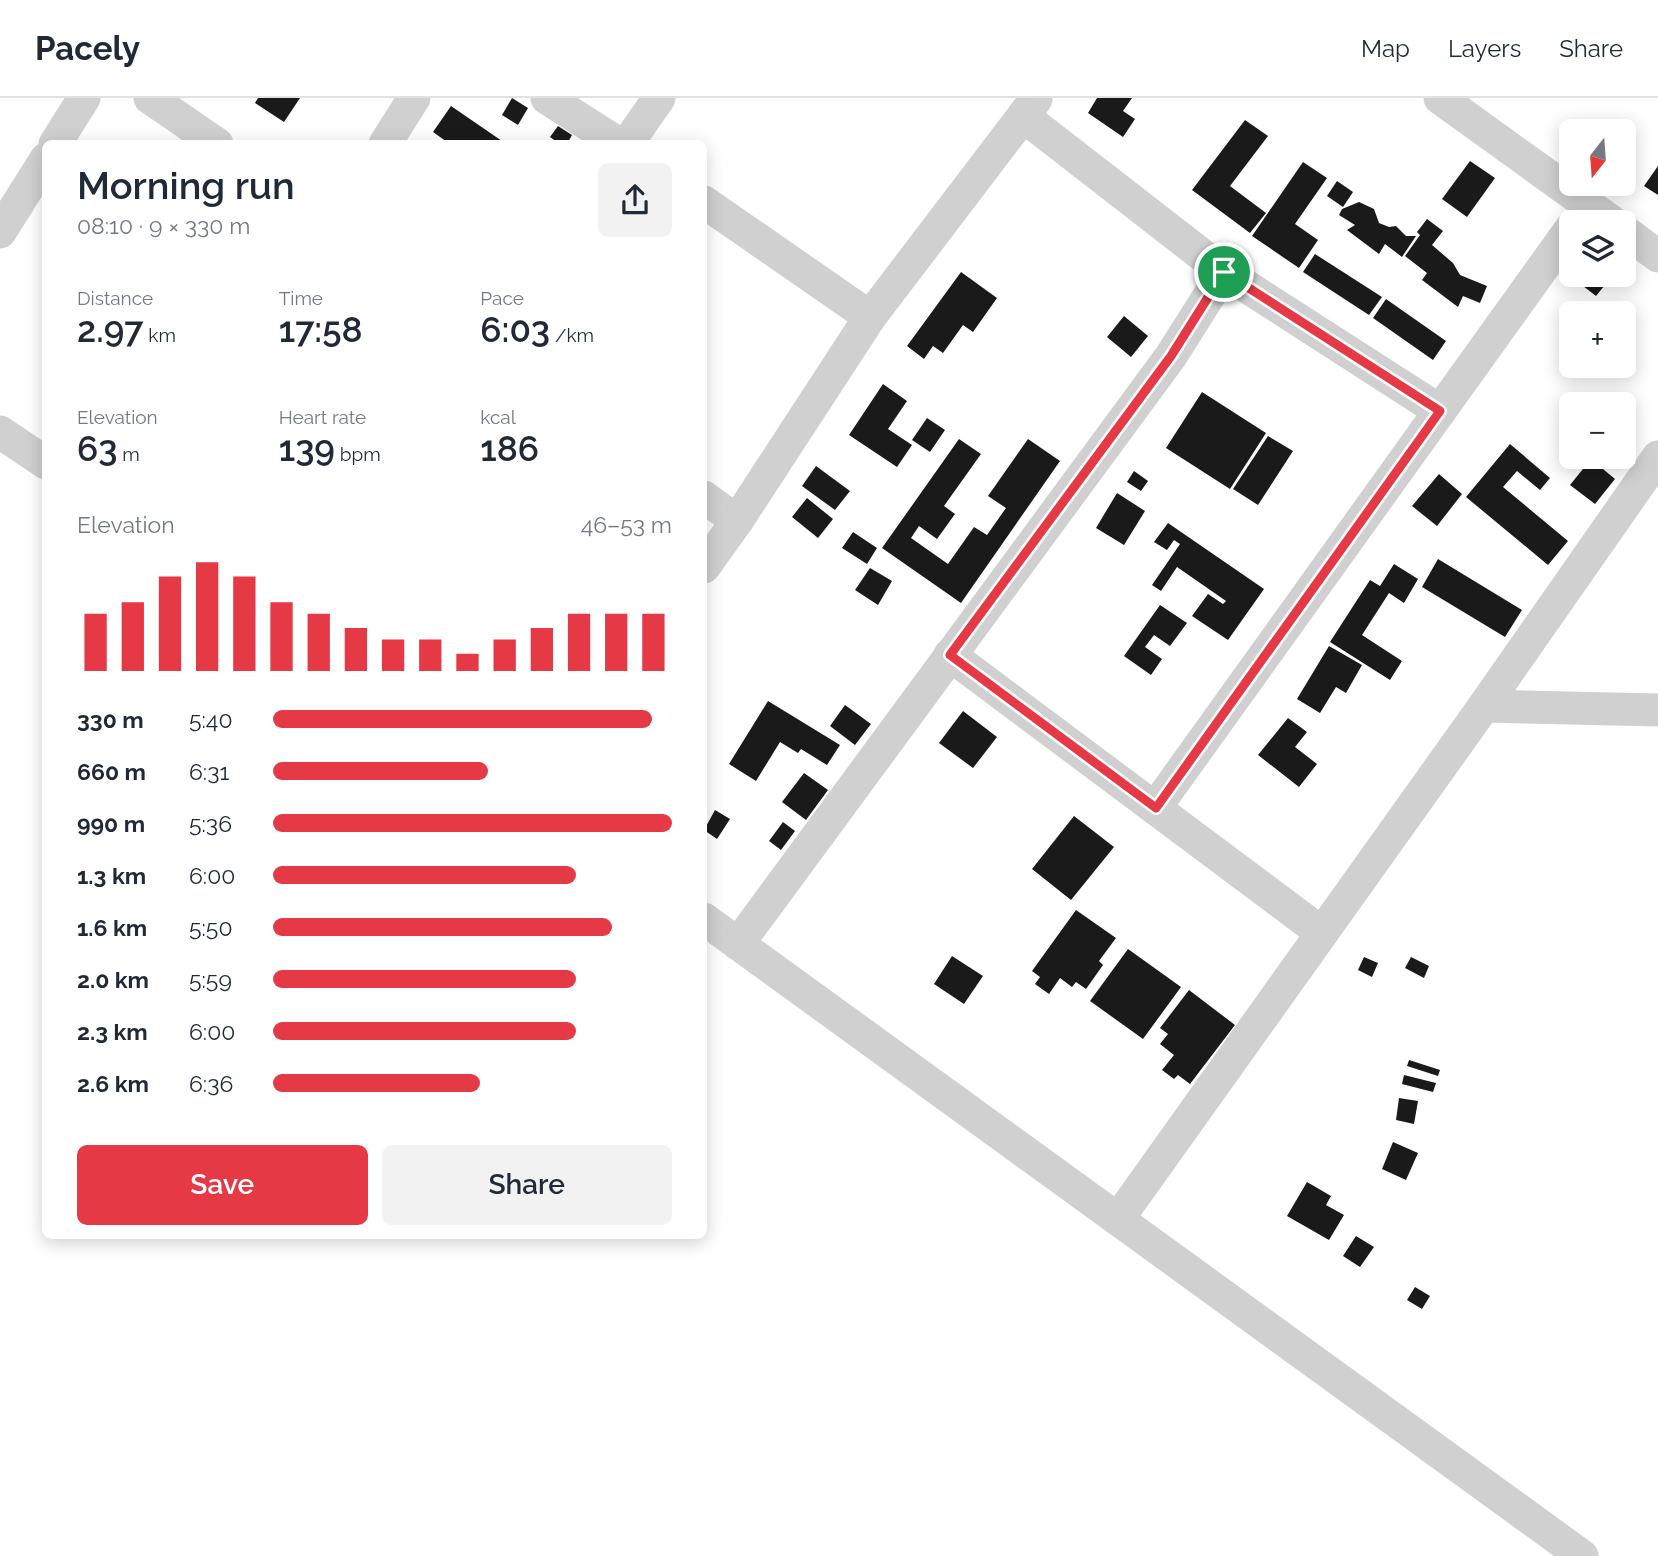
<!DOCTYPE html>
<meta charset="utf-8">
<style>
body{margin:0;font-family:Raleway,sans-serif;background:#f2f2f3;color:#1f2937;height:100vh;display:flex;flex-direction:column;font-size:26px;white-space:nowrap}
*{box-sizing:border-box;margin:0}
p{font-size:23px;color:#747a83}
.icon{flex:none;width:38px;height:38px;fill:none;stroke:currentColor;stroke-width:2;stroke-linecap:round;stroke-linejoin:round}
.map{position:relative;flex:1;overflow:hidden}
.side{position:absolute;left:42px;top:42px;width:665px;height:1099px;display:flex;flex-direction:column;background:#fff;border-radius:10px;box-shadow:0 4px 18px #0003}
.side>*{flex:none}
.needle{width:46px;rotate:197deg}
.fabs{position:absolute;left:1559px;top:21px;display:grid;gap:14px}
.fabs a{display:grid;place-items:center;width:77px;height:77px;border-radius:10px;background:#fff;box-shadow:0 4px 18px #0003;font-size:35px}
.pin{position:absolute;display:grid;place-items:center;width:60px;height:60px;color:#fff;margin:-30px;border:4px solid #fff;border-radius:50%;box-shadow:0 2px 7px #0007}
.round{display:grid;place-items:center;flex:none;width:74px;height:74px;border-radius:10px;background:#f2f2f3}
.overview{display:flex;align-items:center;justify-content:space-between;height:119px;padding:0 35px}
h1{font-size:38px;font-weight:600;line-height:52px}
.metrics{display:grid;grid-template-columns:repeat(3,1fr);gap:10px;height:119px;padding:7px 35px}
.metrics div{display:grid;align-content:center}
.metrics b{font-size:35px;font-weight:600}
.metrics small{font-size:19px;font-weight:400}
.metrics p{font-size:19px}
.chart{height:196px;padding:14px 35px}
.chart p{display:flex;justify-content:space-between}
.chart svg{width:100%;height:126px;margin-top:7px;stroke:#e63946;stroke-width:6}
.cta{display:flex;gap:14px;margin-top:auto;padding:14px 35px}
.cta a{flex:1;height:80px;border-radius:10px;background:#e63946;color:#fff;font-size:28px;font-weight:600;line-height:80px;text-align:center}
.cta a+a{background:#f2f2f3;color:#1f2937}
ul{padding:0 35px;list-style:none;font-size:23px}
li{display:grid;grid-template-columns:112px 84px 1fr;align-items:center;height:52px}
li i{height:18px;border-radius:9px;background:#e63946}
header{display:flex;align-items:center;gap:42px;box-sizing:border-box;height:98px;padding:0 35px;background:#fff;border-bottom:2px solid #e0e1e3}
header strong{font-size:33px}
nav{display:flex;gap:38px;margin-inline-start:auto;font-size:24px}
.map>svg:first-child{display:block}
</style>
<header>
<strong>Pacely</strong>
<nav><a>Map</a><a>Layers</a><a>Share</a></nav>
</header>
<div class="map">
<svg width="1658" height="1458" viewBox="0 0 1658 1458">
<rect width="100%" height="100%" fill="#fff"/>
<g fill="#1a1a1a">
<polygon points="258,0 300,0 284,24 255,5"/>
<polygon points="512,0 528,10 518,27 502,17"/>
<polygon points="1097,0 1132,0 1123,13 1135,21 1123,39 1088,15"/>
<polygon points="451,8 502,43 500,46 450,46 433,34"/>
<polygon points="1245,22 1268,38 1230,88 1266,115 1250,135 1192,92"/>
<polygon points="558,28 572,37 567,46 560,46 550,39"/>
<polygon points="1470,63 1495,80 1467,119 1442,101"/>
<polygon points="1303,64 1327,80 1295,126 1318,142 1299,170 1252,138"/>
<polygon points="1658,68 1658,97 1644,88"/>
<polygon points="1337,83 1353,94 1343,109 1327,98"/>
<polygon points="1359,104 1374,111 1379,125 1389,129 1396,128 1406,138 1416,138 1402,159 1385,146 1379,156 1347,132 1355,127 1339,117 1342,111"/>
<polygon points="1427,121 1443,133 1432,147 1453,165 1460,177 1487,188 1480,205 1463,198 1458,209 1422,182 1427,175 1405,158 1420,137 1417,134"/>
<polygon points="1315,156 1382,199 1369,217 1303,174"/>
<polygon points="961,174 997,200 973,234 963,227 943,255 933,248 924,261 907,248"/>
<polygon points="1577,177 1613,177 1596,198 1574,181"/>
<polygon points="1386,201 1446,243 1433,262 1373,220"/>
<polygon points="1124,218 1148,238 1131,259 1107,239"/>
<polygon points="883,286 907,303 888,331 912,347 897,369 849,337"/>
<polygon points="1202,294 1266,335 1230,391 1166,350"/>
<polygon points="927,320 945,332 930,354 912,342"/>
<polygon points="1268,338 1293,353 1258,407 1233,391"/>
<polygon points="959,341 981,356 944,408 955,416 937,441 919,428 911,440 948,466 974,429 987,437 1006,410 988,398 1028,341 1060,363 961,505 882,450"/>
<polygon points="1510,346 1550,380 1540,392 1517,373 1503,389 1568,443 1548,467 1466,399"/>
<polygon points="1591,361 1615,381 1595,406 1570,387"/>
<polygon points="816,368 850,393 835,412 802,388"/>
<polygon points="1134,373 1148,383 1141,393 1127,384"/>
<polygon points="1439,376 1462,396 1437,428 1412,408"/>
<polygon points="1117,395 1145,413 1124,447 1096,430"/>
<polygon points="807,400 833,421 818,440 792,419"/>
<polygon points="1168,425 1264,491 1228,542 1192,518 1208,496 1223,506 1226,503 1177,469 1161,493 1152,487 1180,446 1174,442 1167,452 1154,444"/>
<polygon points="853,434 877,450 867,466 842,450"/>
<polygon points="1438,461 1522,512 1505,539 1422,489"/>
<polygon points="1394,466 1418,481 1404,505 1389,495 1362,537 1402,563 1390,582 1330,544 1370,482 1380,488"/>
<polygon points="870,470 892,483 878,507 855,492"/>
<polygon points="1160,507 1187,525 1170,548 1154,537 1145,549 1162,561 1151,577 1124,558"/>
<polygon points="1329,548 1362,567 1346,595 1336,589 1320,615 1297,601"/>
<polygon points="768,603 840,647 827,667 801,651 798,655 780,644 756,683 729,666"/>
<polygon points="845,607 871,626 855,647 830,628"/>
<polygon points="963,613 997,639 973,670 939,645"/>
<polygon points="1288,620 1307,634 1295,649 1317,666 1299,689 1258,657"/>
<polygon points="804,675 828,692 806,722 782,704"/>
<polygon points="715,712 730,721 717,741 704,732"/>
<polygon points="1074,718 1114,749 1071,802 1032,771"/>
<polygon points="783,724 795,733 781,752 769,743"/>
<polygon points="1076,812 1116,840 1099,863 1103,867 1086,891 1076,884 1072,889 1060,880 1049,896 1035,886 1040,879 1032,873"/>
<polygon points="1128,851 1181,889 1143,941 1090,903"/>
<polygon points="952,858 983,878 964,906 934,886"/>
<polygon points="1364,859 1378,865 1372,879 1358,872"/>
<polygon points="1411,859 1429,868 1424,880 1405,870"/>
<polygon points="1189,892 1235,927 1190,986 1178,977 1174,981 1162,972 1174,957 1160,946 1168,936 1160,930"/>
<polygon points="1409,962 1440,972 1438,978 1407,968"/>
<polygon points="1404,977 1436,985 1433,994 1402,986"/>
<polygon points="1399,1000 1418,1003 1414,1026 1396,1022"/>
<polygon points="1393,1044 1418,1055 1406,1082 1382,1071"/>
<polygon points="1307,1084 1331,1098 1326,1107 1344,1117 1329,1142 1287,1118"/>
<polygon points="1356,1138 1374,1149 1360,1169 1343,1158"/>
<polygon points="1415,1189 1430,1198 1422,1211 1407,1202"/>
</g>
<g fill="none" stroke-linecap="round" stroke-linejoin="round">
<g stroke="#d0d0d0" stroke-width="33">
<polyline points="150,0 217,46"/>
<polyline points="547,0 619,46"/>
<polyline points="1440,0 1612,124"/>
<polyline points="55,46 84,0"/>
<polyline points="385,46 414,0"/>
<polyline points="627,46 659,0"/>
<polyline points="704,104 870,219"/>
<polyline points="1624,133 1658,158"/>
<polyline points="0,134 46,61"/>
<polyline points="1224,174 1440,313"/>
<polyline points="0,334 46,365"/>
<polyline points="704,399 737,423"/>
<polyline points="704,469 737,423 870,219 1036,1"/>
<polyline points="950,557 1322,835"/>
<polyline points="1484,608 1658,612"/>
<polyline points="1155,710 1572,129"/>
<polyline points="704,821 1582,1458"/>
<polyline points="738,846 1171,258 1224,174 1023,18"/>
<polyline points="1118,1121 1484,608 1658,359"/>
</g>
</g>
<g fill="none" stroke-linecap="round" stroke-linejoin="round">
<defs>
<polygon id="route" points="1224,174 1440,313 1156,710 950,557 1171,258"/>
</defs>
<use href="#route" stroke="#fff" stroke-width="14"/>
<use href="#route" stroke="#e63946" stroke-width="9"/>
</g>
</svg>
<div class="fabs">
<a><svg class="needle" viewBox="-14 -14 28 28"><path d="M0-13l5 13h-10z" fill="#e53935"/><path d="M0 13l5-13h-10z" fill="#747a83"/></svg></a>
<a><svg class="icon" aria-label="layers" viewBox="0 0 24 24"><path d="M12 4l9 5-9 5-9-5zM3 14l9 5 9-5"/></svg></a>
<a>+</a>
<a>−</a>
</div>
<div class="pin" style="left:1224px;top:174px;background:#1e9e55"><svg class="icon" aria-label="arrive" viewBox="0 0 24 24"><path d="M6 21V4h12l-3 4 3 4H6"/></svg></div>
<section class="side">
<div class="overview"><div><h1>Morning run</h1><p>08:10 · 9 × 330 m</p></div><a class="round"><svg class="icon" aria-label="share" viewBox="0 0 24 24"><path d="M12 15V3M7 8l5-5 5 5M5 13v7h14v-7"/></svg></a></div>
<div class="metrics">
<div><p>Distance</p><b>2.97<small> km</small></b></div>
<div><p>Time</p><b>17:58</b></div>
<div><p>Pace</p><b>6:03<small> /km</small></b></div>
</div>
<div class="metrics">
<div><p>Elevation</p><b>63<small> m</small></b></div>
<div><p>Heart rate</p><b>139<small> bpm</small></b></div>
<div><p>kcal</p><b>186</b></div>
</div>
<div class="chart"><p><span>Elevation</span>46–53 m</p>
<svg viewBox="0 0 160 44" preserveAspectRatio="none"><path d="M5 44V24M15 44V20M25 44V11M35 44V6M45 44V11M55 44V20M65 44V24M75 44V29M85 44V33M95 44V33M105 44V38M115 44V33M125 44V29M135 44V24M145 44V24M155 44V24"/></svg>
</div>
<ul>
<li><b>330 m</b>5:40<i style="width:95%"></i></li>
<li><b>660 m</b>6:31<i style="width:54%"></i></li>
<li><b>990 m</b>5:36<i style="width:100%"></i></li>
<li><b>1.3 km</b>6:00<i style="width:76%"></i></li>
<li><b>1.6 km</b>5:50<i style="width:85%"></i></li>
<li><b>2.0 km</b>5:59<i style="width:76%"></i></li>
<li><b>2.3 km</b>6:00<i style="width:76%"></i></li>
<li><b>2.6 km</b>6:36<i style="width:52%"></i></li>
</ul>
<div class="cta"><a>Save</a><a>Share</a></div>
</section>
</div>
